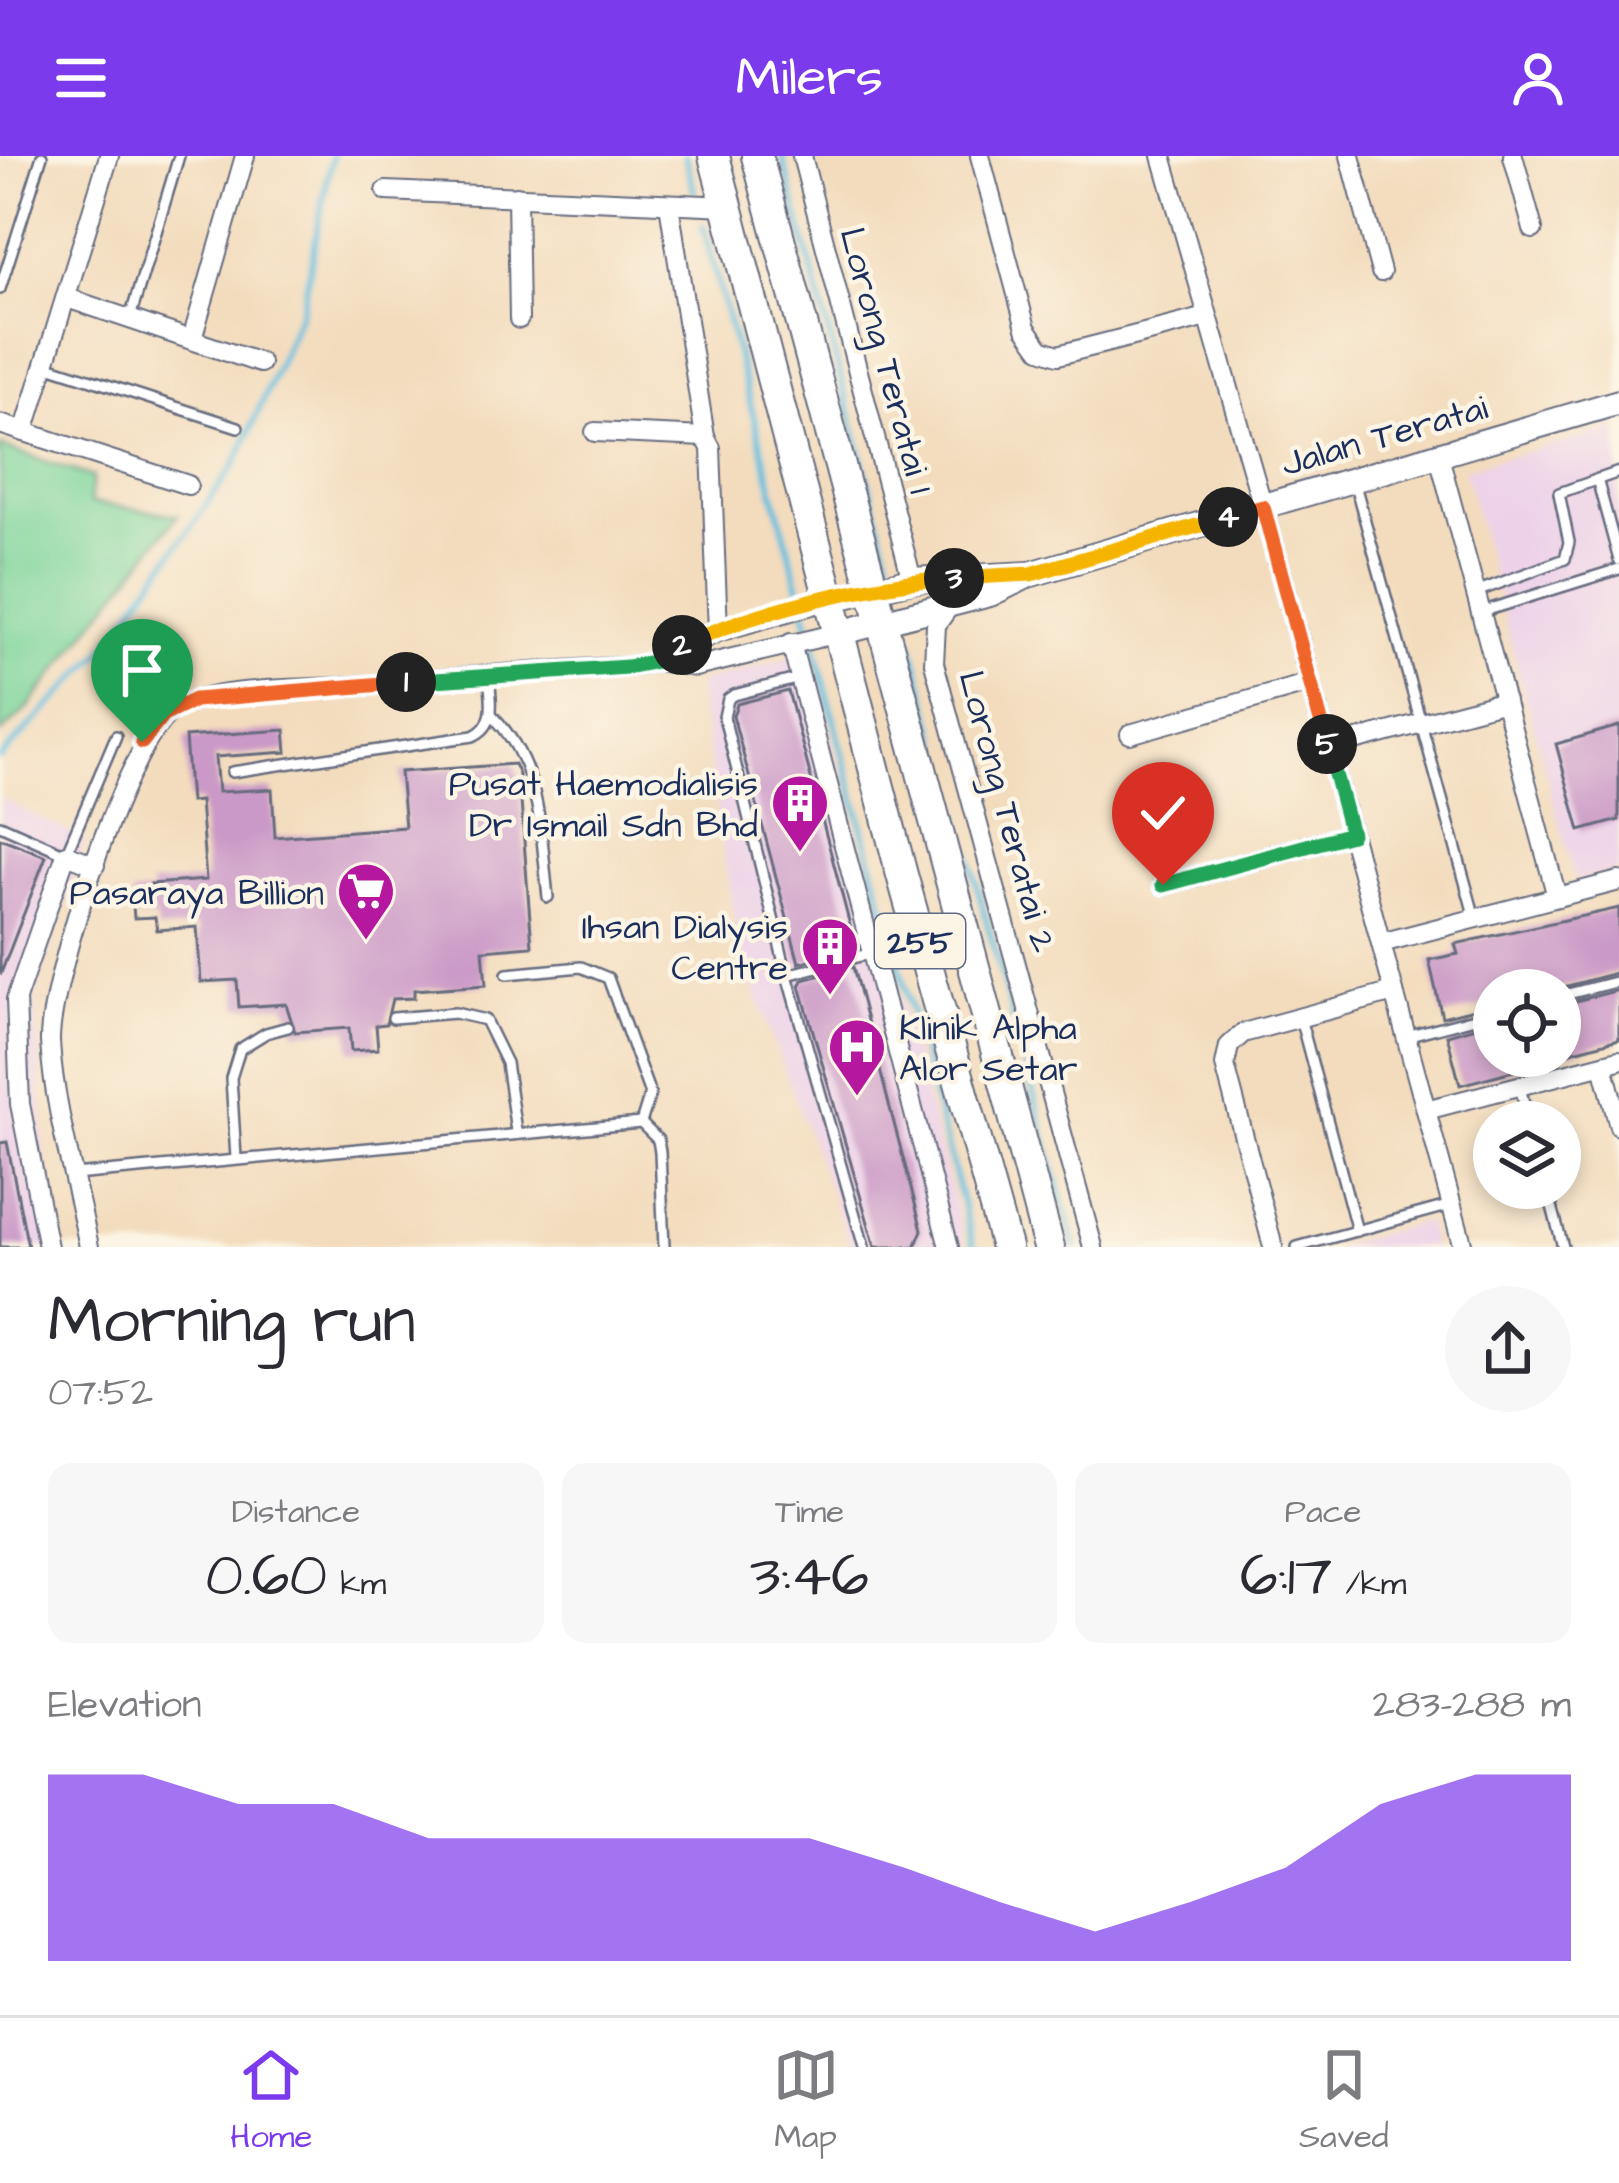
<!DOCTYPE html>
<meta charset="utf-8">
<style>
body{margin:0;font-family:"Architects Daughter",sans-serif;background:#f7f7f7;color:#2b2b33;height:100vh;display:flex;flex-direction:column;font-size:45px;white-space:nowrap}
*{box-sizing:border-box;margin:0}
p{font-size:39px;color:#7c7c81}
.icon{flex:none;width:66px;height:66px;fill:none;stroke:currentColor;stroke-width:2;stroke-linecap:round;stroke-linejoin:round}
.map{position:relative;height:1091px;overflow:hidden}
.sheet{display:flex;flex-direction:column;background:#fff;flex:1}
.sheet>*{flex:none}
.tools{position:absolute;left:1473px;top:813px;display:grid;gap:24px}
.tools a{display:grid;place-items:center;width:108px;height:108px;border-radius:50%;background:#fff;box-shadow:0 6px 18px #0003;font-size:60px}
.pin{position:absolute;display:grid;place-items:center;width:102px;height:102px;color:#fff;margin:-123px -51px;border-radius:50% 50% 50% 0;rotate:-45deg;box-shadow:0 0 12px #0007}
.pin .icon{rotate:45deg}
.km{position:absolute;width:60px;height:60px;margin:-30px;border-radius:50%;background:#222;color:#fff;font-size:33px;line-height:60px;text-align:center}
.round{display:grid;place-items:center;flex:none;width:126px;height:126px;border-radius:63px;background:#f7f7f7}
.head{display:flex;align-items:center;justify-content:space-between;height:204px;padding:0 48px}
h1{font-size:66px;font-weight:600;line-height:90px}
.metrics{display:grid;grid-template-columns:repeat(3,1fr);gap:18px;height:204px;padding:12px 48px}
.metrics div{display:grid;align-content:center;border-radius:24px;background:#f7f7f7;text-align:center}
.metrics b{font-size:60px;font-weight:600}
.metrics small{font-size:33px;font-weight:400}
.metrics p{font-size:33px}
.chart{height:336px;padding:24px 48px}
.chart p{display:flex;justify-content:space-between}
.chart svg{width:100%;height:216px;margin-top:12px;fill:#7c3aed;opacity:.7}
header{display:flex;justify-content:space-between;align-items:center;height:156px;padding:0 48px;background:#7c3aed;color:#fff;font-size:54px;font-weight:600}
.tabs{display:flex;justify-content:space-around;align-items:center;height:168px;border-top:3px solid #e1e1e2;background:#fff;font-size:33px;color:#7c7c81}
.tabs a{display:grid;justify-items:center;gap:6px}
.tabs .on{color:#7c3aed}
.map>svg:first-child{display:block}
</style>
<header><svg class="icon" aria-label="menu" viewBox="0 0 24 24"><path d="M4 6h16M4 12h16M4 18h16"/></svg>Milers<svg class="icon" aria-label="person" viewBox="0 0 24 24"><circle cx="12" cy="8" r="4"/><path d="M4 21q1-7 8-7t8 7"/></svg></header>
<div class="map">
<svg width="1619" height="1091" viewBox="0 0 1619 1091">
<rect width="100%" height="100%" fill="#fcf5e5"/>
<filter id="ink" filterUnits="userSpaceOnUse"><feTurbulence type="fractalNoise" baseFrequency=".00833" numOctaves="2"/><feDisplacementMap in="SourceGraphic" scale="24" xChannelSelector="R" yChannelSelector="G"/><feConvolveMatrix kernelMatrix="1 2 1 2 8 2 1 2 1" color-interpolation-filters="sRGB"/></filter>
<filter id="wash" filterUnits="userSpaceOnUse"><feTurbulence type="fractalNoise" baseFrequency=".004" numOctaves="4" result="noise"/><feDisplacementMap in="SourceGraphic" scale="48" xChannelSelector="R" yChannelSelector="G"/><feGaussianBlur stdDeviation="2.7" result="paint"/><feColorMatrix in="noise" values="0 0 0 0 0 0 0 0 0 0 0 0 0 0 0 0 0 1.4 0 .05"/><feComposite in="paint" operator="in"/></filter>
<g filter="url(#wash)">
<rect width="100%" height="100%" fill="#f3dcbd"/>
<g fill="#edd1e9">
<polygon points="1619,272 1619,714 1575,725 1464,313"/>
<polygon points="808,497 966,1091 851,1091 739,793 697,527"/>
<polygon points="0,642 85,685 35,843 45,1000 62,1091 0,1091"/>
<polygon points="1426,1065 1433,1091 1334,1091"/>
</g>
<polygon fill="#7bd49a" stroke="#4b827c" stroke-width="3" points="0,290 93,321 90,347 178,359 28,552 0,578"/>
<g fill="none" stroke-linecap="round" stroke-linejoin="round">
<g stroke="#61bedf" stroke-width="6">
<polyline points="685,0 694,35"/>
<polyline points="782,0 889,405"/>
<polyline points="703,70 974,1091"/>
<polyline points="911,486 1075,1091"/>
<polyline points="0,602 104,494 236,307 302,153 332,0"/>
</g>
</g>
<g id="blocks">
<g fill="#cb99c7">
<polygon points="788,535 856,792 799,807 733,560 737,548"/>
<polygon points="1619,570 1619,664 1580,675 1556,588"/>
<polygon points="285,574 287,596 215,601 218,636 272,633 275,681 405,671 400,616 514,608 519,619 532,790 483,794 486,829 414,834 414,842 392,843 386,868 376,869 378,893 351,895 349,872 295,876 286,848 239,851 237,824 201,826 197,771 157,774 155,761 134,762 132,738 152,736 151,728 206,724 200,645 190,646 185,581"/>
<polygon points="0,682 46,700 1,817 0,816"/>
<polygon points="1619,752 1619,816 1553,834 1494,834 1494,848 1442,861 1429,804 1458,798 1455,788"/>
<polygon points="853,811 922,1074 915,1091 875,1091 800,830 803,824"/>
<polygon points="1619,834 1619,883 1560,899 1560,849"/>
<polygon points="1494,866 1494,900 1550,900 1551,905 1460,929 1447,879"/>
<polygon points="7,986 28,1091 0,1091 0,987"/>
</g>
</g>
</g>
<g filter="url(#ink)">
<use href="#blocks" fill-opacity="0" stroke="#676c7f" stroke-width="3"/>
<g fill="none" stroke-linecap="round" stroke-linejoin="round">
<defs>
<g id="service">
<polyline points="0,133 42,0"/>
<polyline points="130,162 179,0"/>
<polyline points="45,209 238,271"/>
<polyline points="1597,323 1619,404"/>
<polyline points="1354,325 1475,762"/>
<polyline points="1476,436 1565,403 1569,386 1559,337 1619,316"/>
<polyline points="1481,456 1619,413"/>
<polyline points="800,522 734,539 728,543 724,561 787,819 864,1091"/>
<path d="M 492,559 C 542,610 540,673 548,741"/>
<path d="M 232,616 L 473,580 C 498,569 491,543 489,521"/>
<polyline points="0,669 66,698 116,580"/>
<polyline points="507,818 581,811 608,822 650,938 641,967"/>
<polyline points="787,819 872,797"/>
<polyline points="1560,840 1619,825"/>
<polyline points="393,862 455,857 485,864 506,907 516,975"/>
<polyline points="1300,862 1357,1075"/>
<polyline points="1406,880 1494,857"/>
<polyline points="1520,931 1529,966"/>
<polyline points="236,1002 231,922 240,893 266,877 288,871"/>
<polyline points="74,1019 641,967 658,984 660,996 664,1091"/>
<polyline points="1547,1032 1563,1091"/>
<polyline points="1297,1091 1451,1049"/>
</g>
<g id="minor">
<polyline points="802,0 912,424"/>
<polyline points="980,0 1026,172 1041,193 1058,199 1207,161"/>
<polyline points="1162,0 1263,351 1463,1091"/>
<polyline points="1350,0 1381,116"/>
<polyline points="1513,0 1533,73"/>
<polyline points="386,35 728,50"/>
<polyline points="517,40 519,163"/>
<polyline points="669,48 705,281"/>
<polyline points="67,142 260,207"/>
<polyline points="192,183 245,0"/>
<polyline points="0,268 188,329"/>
<polyline points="24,276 109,0"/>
<polyline points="595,276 705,281 711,292 718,476"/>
<polyline points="1439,300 1557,741"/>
<polyline points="951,448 936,469 934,507 1093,1091"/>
<polyline points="791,487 949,1091"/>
<polyline points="657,505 695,511 843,476"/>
<polyline points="1130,578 1310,527"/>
<polyline points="1328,592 1505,545"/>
<polyline points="1163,729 1351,678"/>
<polyline points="1381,787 1619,725"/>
<polyline points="1603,909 1619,970"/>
<polyline points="1426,954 1619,904"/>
<polyline points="48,1091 20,948 16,843 66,698 95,709"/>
<path d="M 89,1091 C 76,1024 54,954 50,886 C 48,831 129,574 176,552 C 222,530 304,534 355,530 C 446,524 536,513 627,511 L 657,505 L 718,476 L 833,443"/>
<polyline points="1273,1091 1225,909 1229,890 1243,877 1394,836"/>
</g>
<g id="tertiary">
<polyline points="833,443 912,424 1031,418 1619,246"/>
<polyline points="843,476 990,438 1023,422"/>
</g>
<g id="primary">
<polyline points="714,0 902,719 1006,1091"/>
<polyline points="757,0 1049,1091"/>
</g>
</defs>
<use href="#service" stroke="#676c7f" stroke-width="14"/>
<use href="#minor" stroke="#676c7f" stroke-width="22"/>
<use href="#tertiary" stroke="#676c7f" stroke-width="28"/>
<use href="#primary" stroke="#676c7f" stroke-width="34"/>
<use href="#service" stroke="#fff" stroke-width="9"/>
<use href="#minor" stroke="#fff" stroke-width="18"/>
<use href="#tertiary" stroke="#fff" stroke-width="24"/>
<use href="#primary" stroke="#fff" stroke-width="30"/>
</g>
</g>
<g fill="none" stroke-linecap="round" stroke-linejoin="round" filter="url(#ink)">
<defs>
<polyline id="split-1" points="142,586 163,559 195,544 406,526"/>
<polyline id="split-2" points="406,526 627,511 657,505 682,489"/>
<path id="split-3" d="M 682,489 C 757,454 872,426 954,422"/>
<polyline id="split-4" points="954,422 1031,418 1228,361"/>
<polyline id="split-5" points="1228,361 1263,351 1327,588"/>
<polyline id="split-6" points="1163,729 1351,678 1327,588"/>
</defs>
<use href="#split-1" stroke="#fff" stroke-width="24"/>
<use href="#split-2" stroke="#fff" stroke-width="24"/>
<use href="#split-3" stroke="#fff" stroke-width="24"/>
<use href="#split-4" stroke="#fff" stroke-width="24"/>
<use href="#split-5" stroke="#fff" stroke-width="24"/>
<use href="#split-6" stroke="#fff" stroke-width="24"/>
<use href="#split-1" stroke="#f0652b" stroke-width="15"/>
<use href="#split-2" stroke="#22a559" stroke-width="15"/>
<use href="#split-3" stroke="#f5b400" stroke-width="15"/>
<use href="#split-4" stroke="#f5b400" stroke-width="15"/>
<use href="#split-5" stroke="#f0652b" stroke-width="15"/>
<use href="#split-6" stroke="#22a559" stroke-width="15"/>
</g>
<defs>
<symbol id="building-pin" viewBox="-11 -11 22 30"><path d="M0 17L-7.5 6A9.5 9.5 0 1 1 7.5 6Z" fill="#b5179e" stroke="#fcf5e5"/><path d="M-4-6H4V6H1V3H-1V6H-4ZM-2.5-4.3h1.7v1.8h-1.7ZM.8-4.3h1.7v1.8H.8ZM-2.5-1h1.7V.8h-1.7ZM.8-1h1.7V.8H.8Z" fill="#fff"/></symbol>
<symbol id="supermarket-pin" viewBox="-11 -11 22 30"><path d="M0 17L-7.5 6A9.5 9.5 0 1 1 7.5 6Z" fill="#b5179e" stroke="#fcf5e5"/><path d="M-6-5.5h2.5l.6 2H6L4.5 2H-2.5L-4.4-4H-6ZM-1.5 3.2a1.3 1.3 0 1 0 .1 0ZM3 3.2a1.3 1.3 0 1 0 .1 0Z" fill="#fff"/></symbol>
<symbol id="hospital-pin" viewBox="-11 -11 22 30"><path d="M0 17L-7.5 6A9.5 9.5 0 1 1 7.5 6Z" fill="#b5179e" stroke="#fcf5e5"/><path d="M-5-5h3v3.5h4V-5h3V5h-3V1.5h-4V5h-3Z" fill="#fff"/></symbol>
</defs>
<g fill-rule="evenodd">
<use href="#building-pin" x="767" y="614" width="66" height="90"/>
<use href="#supermarket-pin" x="333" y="702" width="66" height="90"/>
<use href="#building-pin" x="797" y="757" width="66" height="90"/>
<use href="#hospital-pin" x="824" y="858" width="66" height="90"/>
</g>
<g text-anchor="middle" stroke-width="9" stroke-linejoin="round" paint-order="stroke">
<rect fill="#fcf5e5" stroke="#5e6a86" stroke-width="3" x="875" y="758" width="90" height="54" rx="9"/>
<g font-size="33" font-weight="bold" fill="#1b2f5e">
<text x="920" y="797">255</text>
</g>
<g font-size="36" fill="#1b2f5e" stroke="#fcf5e5">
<text transform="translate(888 204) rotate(75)" y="13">Lorong Teratai 1</text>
<text transform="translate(1384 278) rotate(-16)" y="13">Jalan Teratai</text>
<text transform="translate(1009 655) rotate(75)" y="13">Lorong Teratai 2</text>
</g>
<g font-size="36" fill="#1b2f5e" stroke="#fcf5e5" text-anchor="end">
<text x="758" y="639">Pusat Haemodialisis<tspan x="758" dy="41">Dr Ismail Sdn Bhd</tspan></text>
<text x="324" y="748">Pasaraya Billion</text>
<text x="788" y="782">Ihsan Dialysis<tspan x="788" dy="41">Centre</tspan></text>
<text x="899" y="883" text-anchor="start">Klinik Alpha<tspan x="899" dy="41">Alor Setar</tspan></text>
</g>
</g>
</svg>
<div class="tools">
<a><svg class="icon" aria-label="locate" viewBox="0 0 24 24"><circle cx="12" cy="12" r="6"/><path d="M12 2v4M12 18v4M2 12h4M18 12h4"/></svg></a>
<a><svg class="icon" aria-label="layers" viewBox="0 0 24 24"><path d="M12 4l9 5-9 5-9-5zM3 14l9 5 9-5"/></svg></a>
</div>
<div class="pin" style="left:142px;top:586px;background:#1e9e55"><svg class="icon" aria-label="arrive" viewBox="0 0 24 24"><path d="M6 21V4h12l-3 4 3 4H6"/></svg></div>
<div class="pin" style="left:1163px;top:729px;background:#d93025"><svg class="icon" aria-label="check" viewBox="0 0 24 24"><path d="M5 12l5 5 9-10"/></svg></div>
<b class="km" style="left:406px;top:526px">1</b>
<b class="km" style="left:682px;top:489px">2</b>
<b class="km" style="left:954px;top:422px">3</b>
<b class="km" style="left:1228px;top:361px">4</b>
<b class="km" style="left:1327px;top:588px">5</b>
</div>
<section class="sheet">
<div class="head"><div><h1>Morning run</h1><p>07:52</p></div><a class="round"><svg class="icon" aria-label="share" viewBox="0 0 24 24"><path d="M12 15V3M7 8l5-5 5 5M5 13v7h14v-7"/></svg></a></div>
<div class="metrics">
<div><p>Distance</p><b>0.60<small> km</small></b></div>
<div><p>Time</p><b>3:46</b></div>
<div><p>Pace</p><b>6:17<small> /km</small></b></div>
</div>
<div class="chart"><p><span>Elevation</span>283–288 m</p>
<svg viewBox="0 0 160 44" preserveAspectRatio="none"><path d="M0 44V6L10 6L20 12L30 12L40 19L50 19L60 19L70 19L80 19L90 25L100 32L110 38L120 32L130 25L140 12L150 6L160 6V44z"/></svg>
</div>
</section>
<nav class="tabs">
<a class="on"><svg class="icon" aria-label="home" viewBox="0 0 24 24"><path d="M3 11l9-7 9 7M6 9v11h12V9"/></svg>Home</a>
<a><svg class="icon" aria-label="map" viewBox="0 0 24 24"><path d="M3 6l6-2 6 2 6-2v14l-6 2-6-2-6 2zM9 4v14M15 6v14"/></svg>Map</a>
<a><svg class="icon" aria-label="saved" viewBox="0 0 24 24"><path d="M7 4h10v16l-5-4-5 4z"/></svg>Saved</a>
</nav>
